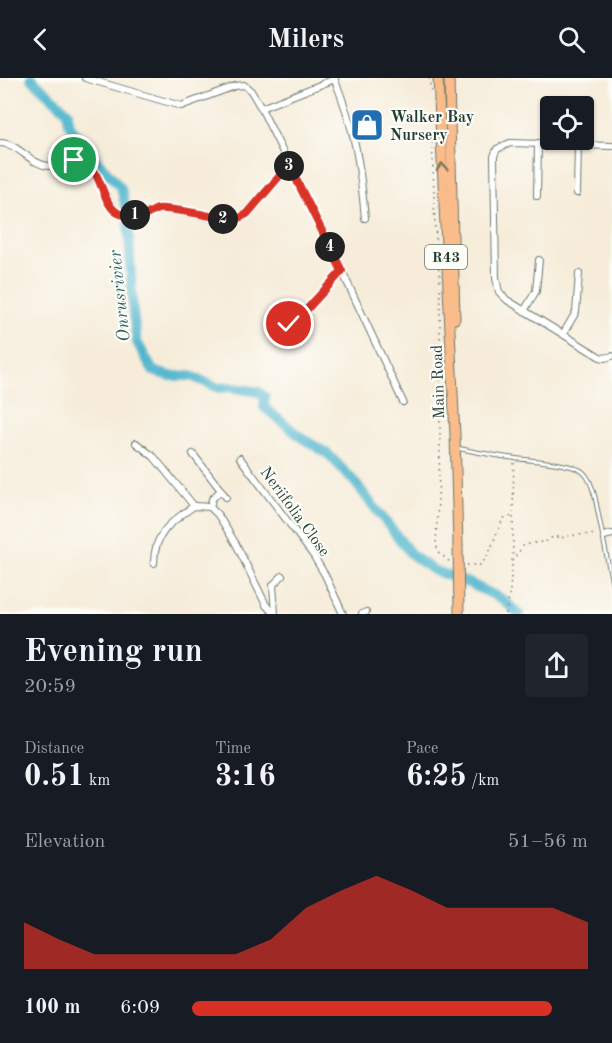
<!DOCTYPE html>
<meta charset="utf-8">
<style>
body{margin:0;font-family:"Old Standard TT",serif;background:#20242c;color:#f1f3f6;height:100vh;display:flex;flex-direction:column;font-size:22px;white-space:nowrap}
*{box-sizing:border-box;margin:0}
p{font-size:20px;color:#9ea1a6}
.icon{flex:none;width:33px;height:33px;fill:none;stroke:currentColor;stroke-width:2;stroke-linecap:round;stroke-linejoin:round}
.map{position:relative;height:536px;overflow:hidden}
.side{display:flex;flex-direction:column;background:#171b24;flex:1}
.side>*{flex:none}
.controls{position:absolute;left:540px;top:18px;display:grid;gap:12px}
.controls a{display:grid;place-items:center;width:54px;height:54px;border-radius:6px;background:#171b24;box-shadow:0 2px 4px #0004;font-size:30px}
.pin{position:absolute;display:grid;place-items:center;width:51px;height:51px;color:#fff;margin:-26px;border:3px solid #fff;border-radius:50%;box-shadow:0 2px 6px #0007}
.km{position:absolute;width:30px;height:30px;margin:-15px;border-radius:50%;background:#222;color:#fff;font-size:16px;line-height:30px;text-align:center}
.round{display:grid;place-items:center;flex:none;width:63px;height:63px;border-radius:6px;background:#20242c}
.headline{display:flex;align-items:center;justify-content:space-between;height:102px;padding:0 24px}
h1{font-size:33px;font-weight:700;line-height:45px}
.stats{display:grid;grid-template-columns:repeat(3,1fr);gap:9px;height:102px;padding:6px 24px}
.stats div{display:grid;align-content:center}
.stats b{font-size:30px;font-weight:700}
.stats small{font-size:16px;font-weight:400}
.stats p{font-size:16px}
.chart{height:168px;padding:12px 24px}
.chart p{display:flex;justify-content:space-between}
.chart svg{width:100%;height:108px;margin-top:6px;fill:#d93025;opacity:.7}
ul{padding:0 24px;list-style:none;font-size:20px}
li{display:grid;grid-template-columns:96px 72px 1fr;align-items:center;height:45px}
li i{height:15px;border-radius:8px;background:#d93025}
header{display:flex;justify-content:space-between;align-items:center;height:78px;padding:0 24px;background:#171b24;font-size:27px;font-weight:700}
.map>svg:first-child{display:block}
</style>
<header><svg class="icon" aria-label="back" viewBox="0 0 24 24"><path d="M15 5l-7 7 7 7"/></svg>Milers<svg class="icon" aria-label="search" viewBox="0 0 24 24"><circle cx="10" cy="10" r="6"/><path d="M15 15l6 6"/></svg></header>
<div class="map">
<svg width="612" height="536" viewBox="0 0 612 536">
<rect width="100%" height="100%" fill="#fdfcf7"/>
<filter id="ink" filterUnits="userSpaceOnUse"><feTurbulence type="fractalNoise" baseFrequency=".0167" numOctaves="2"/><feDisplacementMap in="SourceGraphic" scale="12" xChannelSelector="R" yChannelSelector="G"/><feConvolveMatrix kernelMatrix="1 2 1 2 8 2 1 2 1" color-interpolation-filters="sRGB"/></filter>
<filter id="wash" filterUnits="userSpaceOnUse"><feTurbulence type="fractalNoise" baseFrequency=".008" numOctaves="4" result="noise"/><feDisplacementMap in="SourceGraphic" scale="24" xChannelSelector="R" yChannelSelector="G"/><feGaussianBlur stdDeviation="1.35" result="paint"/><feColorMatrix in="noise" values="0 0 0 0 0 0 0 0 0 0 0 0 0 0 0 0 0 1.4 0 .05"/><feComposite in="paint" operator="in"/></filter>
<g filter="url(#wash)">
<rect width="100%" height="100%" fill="#f6ecd9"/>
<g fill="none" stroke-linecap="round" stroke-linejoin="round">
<polyline stroke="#4fb6cd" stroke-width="10" points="31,0 68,34 68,45 89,73 121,110 128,138 133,234 137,264 153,293 170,298 191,298 219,310 229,309 259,314 265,319 264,329 302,360 328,376 353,402 411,476 433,492 471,506 502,521 519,536"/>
</g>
</g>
<g filter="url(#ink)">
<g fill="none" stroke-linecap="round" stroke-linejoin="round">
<defs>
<path id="lane" d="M 457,370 C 476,374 494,378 513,380 C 529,383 571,384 583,394 C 590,400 593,411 595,419 L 612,505"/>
<g id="street">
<polyline points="85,0 181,28 235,8 244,7 251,13 261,30 342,193 298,241 282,249"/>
<path d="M 334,0 C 355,50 360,87 365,140"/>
<polyline points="261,30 335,1"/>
<path d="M 0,65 C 19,65 30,87 49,88 C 60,89 71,81 83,82 L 91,90 L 115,133 C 135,146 149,130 165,131 C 185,133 231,149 247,136 L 289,87"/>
<polyline points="612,68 510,65 497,71 494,78 496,200 499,214 507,222 600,279 605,280 612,278"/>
<polyline points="577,115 578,66"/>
<polyline points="537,118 538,65"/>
<polyline points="342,193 403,324"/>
<polyline points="524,233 536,213 539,182"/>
<polyline points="563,256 576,234 579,196"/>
<polyline points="136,365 154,379 194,428"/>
<polyline points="193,376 226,419"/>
<polyline points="240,380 313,477 325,497 343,536"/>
<polyline points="210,429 212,421 221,412"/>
<polyline points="604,458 612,456"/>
<path d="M 154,485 C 154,455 171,444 194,428 L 210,429 L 218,437 L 236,466 L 266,527 L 274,536"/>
<polyline points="275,536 273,507 282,498"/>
<polyline points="362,536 366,534"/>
</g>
<g id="primary">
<polyline points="438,0 455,357 458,467"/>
<polyline points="449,0 455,241"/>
</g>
</defs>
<use href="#lane" stroke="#6a7a6e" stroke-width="5"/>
<use href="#street" stroke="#6a7a6e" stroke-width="8"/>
<use href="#primary" stroke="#6a7a6e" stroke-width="11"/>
<g stroke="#6a7a6e" stroke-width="1.5" stroke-dasharray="1.5 4.5" stroke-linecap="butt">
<polyline points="429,0 431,14"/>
<polyline points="432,52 435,150 440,203"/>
<polyline points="440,211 440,373 436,466 439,475 450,484"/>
<path d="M 512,483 L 524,467 L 547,463 L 554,458 C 564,462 568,457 578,457 C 585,456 590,457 597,456"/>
<path d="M 467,487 L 480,487 C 493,475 494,455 504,440 L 513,438"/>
<path d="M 506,536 C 516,487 512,434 514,384"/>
</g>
<use href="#lane" stroke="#fff" stroke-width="3"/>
<use href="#street" stroke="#fff" stroke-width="6"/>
<use href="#primary" stroke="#f9bc8a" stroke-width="9"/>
<defs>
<polyline id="primary-bridge" points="458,467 459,536"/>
</defs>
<use href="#primary-bridge" stroke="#6a7a6e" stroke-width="11" stroke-linecap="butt"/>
<use href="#primary-bridge" stroke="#f9bc8a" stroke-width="9"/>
</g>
<defs><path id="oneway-chevron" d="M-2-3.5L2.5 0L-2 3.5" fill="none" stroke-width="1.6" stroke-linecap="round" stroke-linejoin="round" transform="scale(1.5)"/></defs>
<use stroke="#81765b" href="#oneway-chevron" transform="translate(442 89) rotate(-92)"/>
</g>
<g fill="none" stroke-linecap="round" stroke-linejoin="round" filter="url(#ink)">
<defs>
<path id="route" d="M 74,82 C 102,79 99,125 118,135 C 124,138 139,139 146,137 C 150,135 154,132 158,131 C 170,129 212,139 227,141 L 237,141 L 247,136 L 289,87 L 342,193 L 298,241 L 289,246"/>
</defs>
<use href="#route" stroke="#fff" stroke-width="12"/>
<use href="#route" stroke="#d93025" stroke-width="8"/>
</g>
<defs>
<symbol id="shop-square" viewBox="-11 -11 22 22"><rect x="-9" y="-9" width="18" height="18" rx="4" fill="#1f6fb2" stroke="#fdfcf7"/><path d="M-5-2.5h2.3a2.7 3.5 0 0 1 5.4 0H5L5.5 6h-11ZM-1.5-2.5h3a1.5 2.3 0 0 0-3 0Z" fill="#fff"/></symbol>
</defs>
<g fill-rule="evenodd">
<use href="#shop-square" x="348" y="28" width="38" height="38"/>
</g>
<g text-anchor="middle" stroke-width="4.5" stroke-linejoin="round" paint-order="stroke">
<rect fill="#fdfcf7" stroke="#62766e" stroke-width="1.5" x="425" y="167" width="42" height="24" rx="4.5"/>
<g font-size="15" font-weight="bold" fill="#1f3d34">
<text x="446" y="184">R43</text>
</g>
<g font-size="16" font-weight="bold" fill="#1f3d34" stroke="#fdfcf7" text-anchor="start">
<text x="390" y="44">Walker Bay<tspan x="390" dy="18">Nursery</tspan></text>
</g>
<g font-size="16" fill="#1f3d34" stroke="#fdfcf7">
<text transform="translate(437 304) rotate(-92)" y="6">Main Road</text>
<text transform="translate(296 433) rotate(54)" y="6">Neriifolia Close</text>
</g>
<g font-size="18" font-style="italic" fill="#2d6162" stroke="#fdfcf7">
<text transform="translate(119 218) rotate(-96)" y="6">Onrusrivier</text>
</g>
</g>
</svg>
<div class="controls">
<a><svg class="icon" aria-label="locate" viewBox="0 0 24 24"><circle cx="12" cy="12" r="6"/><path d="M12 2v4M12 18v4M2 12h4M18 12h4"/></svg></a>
</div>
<div class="pin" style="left:74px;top:82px;background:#1e9e55"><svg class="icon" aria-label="arrive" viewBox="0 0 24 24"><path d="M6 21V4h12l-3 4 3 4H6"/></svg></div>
<div class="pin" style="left:289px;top:246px;background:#d93025"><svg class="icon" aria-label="check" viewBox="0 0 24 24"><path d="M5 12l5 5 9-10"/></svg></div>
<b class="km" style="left:135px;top:137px">1</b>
<b class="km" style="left:223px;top:141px">2</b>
<b class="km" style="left:289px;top:88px">3</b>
<b class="km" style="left:330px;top:169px">4</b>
</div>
<section class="side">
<div class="headline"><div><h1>Evening run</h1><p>20:59</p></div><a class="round"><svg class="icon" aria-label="share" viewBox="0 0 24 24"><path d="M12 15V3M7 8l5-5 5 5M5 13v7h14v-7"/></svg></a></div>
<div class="stats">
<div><p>Distance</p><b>0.51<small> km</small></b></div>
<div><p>Time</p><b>3:16</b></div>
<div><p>Pace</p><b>6:25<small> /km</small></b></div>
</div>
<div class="chart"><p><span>Elevation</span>51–56 m</p>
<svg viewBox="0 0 160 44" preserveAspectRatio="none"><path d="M0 44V25L10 32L20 38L30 38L40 38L50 38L60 38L70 32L80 19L90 12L100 6L110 12L120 19L130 19L140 19L150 19L160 25V44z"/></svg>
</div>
<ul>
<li><b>100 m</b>6:09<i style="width:91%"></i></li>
</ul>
</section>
